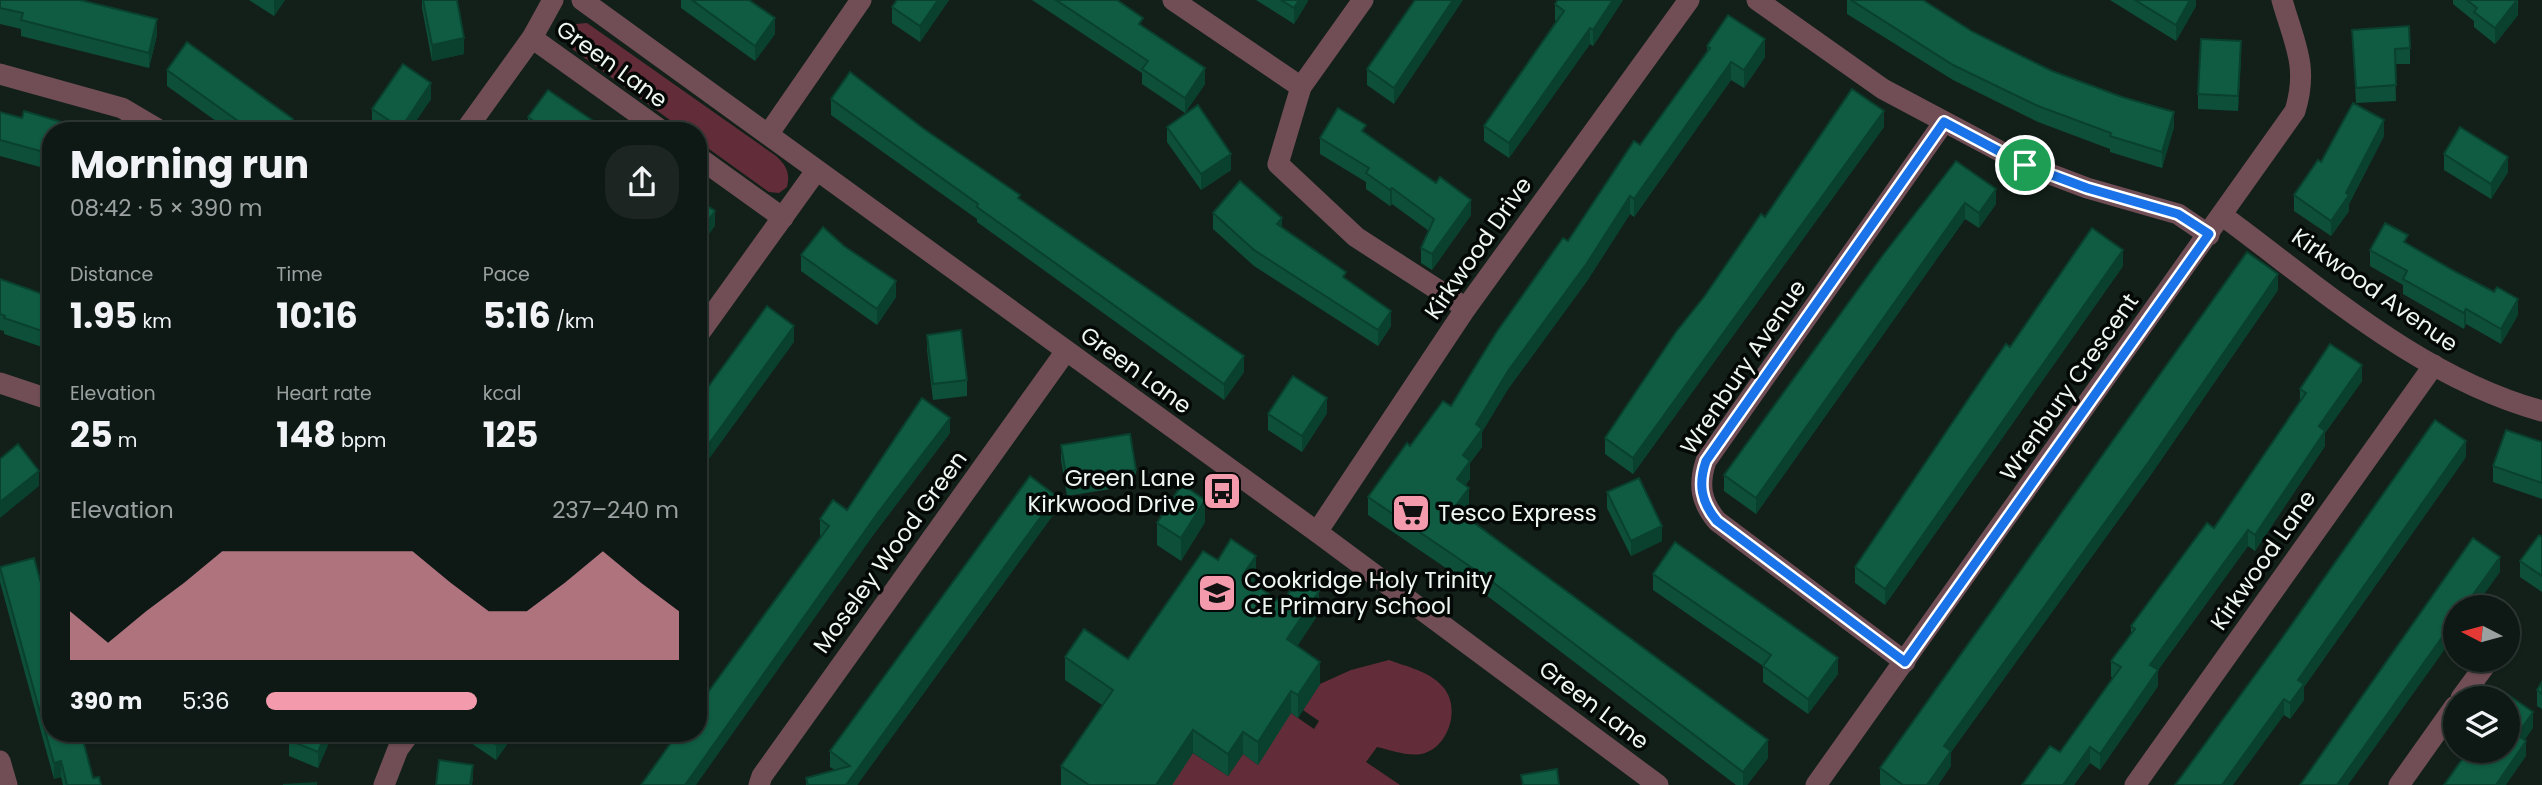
<!DOCTYPE html>
<meta charset="utf-8">
<style>
body{margin:0;font-family:Poppins,sans-serif;background:#1c2522;color:#f1f3f6;height:100vh;display:flex;flex-direction:column;font-size:26px;white-space:nowrap}
*{box-sizing:border-box;margin:0}
p{font-size:23px;color:#9ba0a0}
.icon{flex:none;width:38px;height:38px;fill:none;stroke:currentColor;stroke-width:2;stroke-linecap:round;stroke-linejoin:round}
.map{position:relative;flex:1;overflow:hidden}
.side{position:absolute;left:42px;top:122px;width:665px;height:620px;display:flex;flex-direction:column;background:#0e1814;border-radius:28px;box-shadow:0 2px 5px #0004,0 0 0 2px #2e3734}
.side>*{flex:none}
.needle{width:46px;rotate:276deg}
.fabs{position:absolute;left:2443px;top:595px;display:grid;gap:14px}
.fabs a{display:grid;place-items:center;width:77px;height:77px;border-radius:50%;background:#0e1814;box-shadow:0 2px 5px #0004,0 0 0 2px #2e3734;font-size:35px}
.pin{position:absolute;display:grid;place-items:center;width:60px;height:60px;color:#fff;margin:-30px;border:4px solid #fff;border-radius:50%;box-shadow:0 2px 7px #0007}
.round{display:grid;place-items:center;flex:none;width:74px;height:74px;border-radius:28px;background:#1c2522}
.overview{display:flex;align-items:center;justify-content:space-between;height:119px;padding:0 28px}
h1{font-size:38px;font-weight:700;line-height:52px}
.stats{display:grid;grid-template-columns:repeat(3,1fr);gap:10px;height:119px;padding:7px 28px}
.stats div{display:grid;align-content:center}
.stats b{font-size:35px;font-weight:700}
.stats small{font-size:19px;font-weight:400}
.stats p{font-size:19px}
.chart{height:196px;padding:14px 28px}
.chart p{display:flex;justify-content:space-between}
.chart svg{width:100%;height:126px;margin-top:7px;fill:#f39aac;opacity:.7}
ul{padding:0 28px;list-style:none;font-size:23px}
li{display:grid;grid-template-columns:112px 84px 1fr;align-items:center;height:52px}
li i{height:18px;border-radius:9px;background:#f39aac}
.map>svg:first-child{display:block}
</style>
<div class="map">
<svg width="2542" height="785" viewBox="0 0 2542 785">
<rect width="100%" height="100%" fill="#13201a"/>
<g fill="#632c39">
<path d="M 587,23 L 776,156 C 787,166 790,173 787,187 L 779,193 L 769,192 L 698,141 L 698,131 L 685,131 L 571,48 C 567,38 570,32 576,24 Z"/>
<path d="M 1389,660 C 1407,667 1429,671 1442,686 C 1461,705 1450,745 1425,753 C 1410,758 1392,750 1377,747 L 1366,762 L 1400,785 L 1172,785 L 1185,748 L 1228,776 L 1243,754 L 1258,765 L 1272,700 L 1314,729 L 1319,721 L 1303,710 L 1320,684 L 1351,670 Z"/>
</g>
<g fill="none" stroke-linecap="round" stroke-linejoin="round">
<g stroke="#714e55" stroke-width="21">
<polyline points="582,0 1317,532 1658,785"/>
<polyline points="1173,0 1301,87"/>
<polyline points="1363,0 1301,87 1278,164 1356,237 1466,308"/>
<polyline points="1757,0 1883,89 2026,165 2087,188 2178,214 2209,235"/>
<polyline points="532,38 662,131"/>
<polyline points="0,74 122,108 161,131"/>
<polyline points="465,131 532,38 553,0"/>
<polyline points="769,133 861,0"/>
<polyline points="698,157 783,218"/>
<path d="M 2223,216 C 2322,289 2421,378 2542,411"/>
<polyline points="698,335 816,171"/>
<polyline points="0,383 51,400"/>
<polyline points="1317,532 1466,308 1689,0"/>
<polyline points="2508,633 2509,631"/>
<path d="M 1905,662 L 1717,521 C 1701,502 1698,485 1706,461 L 1944,122"/>
<polyline points="2461,698 2489,660"/>
<polyline points="0,761 7,785"/>
<polyline points="384,785 398,749 410,733"/>
<polyline points="759,785 762,776 1066,351"/>
<path d="M 1816,785 L 2295,111 C 2309,66 2294,43 2282,0"/>
<polyline points="2135,785 2434,365"/>
<polyline points="2399,785 2455,706"/>
</g>
</g>
<g fill="#0d4f39">
<polygon points="0,0 157,35 149,68 21,36 21,29 0,24"/>
<polygon points="249,0 285,0 274,16"/>
<polygon points="422,0 457,0 464,54 432,61 422,8"/>
<polygon points="681,0 749,0 775,34 755,61 681,8"/>
<polygon points="897,0 949,0 920,42 892,23 892,7"/>
<polygon points="1032,0 1117,0 1143,27 1205,84 1185,113 1142,84 1142,73"/>
<polygon points="1256,0 1308,0 1308,1 1294,24"/>
<polygon points="1415,0 1394,104 1367,85 1367,69"/>
<polygon points="1558,0 1623,0 1593,46 1590,44 1509,158 1484,141 1484,126 1556,21 1555,20 1555,4"/>
<polygon points="1847,0 1923,0 1973,32 2052,71 2174,127 2162,168 2110,152 2110,149 2038,122 1953,80 1847,14"/>
<polygon points="2110,0 2196,0 2196,6 2176,41"/>
<polygon points="2453,0 2518,0 2518,15 2495,44 2474,27 2474,21 2453,4"/>
<polygon points="2352,30 2410,48 2410,64 2395,64 2396,101 2356,103"/>
<polygon points="1707,46 1765,57 1744,88 1731,80 1634,217 1630,214 1587,281 1508,389 1482,432 1482,447 1470,463 1470,479 1465,485 1469,505 1462,514 1768,758 1747,785 1736,785 1490,598 1368,515 1368,497 1410,446 1451,406 1568,241 1640,145 1707,51"/>
<polygon points="2241,56 2238,111 2198,109 2198,94"/>
<polygon points="167,70 293,131 230,131 167,86"/>
<polygon points="431,99 409,131 383,131 372,124 372,109"/>
<polygon points="831,99 924,129 1244,372 1224,400 977,222 977,219 831,115"/>
<polygon points="0,112 75,131 51,131 51,170 0,156"/>
<polygon points="528,117 608,131 528,131"/>
<polygon points="1167,127 1231,170 1201,190 1167,142"/>
<polygon points="1884,127 1633,474 1605,454 1605,438 1704,297 1765,217"/>
<polygon points="1366,134 1471,215 1432,270 1421,263 1421,248 1429,231 1392,204 1390,206 1366,189 1366,182 1320,154 1320,138"/>
<polygon points="2384,136 2349,204 2349,211 2331,236 2294,211 2294,195 2321,162"/>
<polygon points="2444,154 2508,172 2491,199 2444,170"/>
<polygon points="1956,161 1996,204 1979,228 1965,219 1756,514 1724,491 1724,475"/>
<polygon points="1213,213 1282,228 1391,326 1378,346 1254,266 1213,229"/>
<polygon points="2408,244 2518,315 2501,344 2466,324 2464,329 2403,294 2403,285 2370,266 2370,250"/>
<polygon points="844,246 896,297 877,325 801,271 801,255"/>
<polygon points="2123,266 1885,605 1855,583 1855,567 2010,347"/>
<polygon points="0,279 51,297 51,350 4,334 4,331 0,330"/>
<polygon points="2278,290 2150,476 1951,752 1951,766 1938,785 1881,785 1880,784 1880,768"/>
<polygon points="927,335 967,380 967,396 933,400 927,350"/>
<polygon points="2362,381 2325,433 2325,446 2255,551 2248,546 2158,670 2158,686 2100,770 2090,763 2074,785 2022,785 2060,752 2113,678 2111,677 2111,661 2131,633 2131,626 2214,528 2300,403 2300,389"/>
<polygon points="1327,413 1302,452 1268,430 1268,414"/>
<polygon points="950,433 877,530 821,536 820,535 820,519 847,510"/>
<polygon points="2542,442 2542,499 2493,482 2493,466"/>
<polygon points="1061,445 1136,470 1136,485 1067,496 1061,460"/>
<polygon points="2466,457 2304,687 2304,700 2290,719 2284,715 2175,785"/>
<polygon points="1607,492 1662,541 1631,556 1607,508"/>
<polygon points="1056,511 857,785 806,785 806,778 835,770 830,767 830,751"/>
<polygon points="1205,522 1181,561 1157,545 1157,523"/>
<polygon points="2542,537 2542,592 2520,577 2520,561"/>
<polygon points="1218,560 1256,578 1253,583 1282,603 1319,613 1297,646 1320,684 1298,718 1291,713 1258,765 1243,754 1228,776 1193,753 1172,785 1061,785 1061,766 1102,705 1065,680 1065,657 1128,659"/>
<polygon points="0,567 93,778 101,785 63,785 61,777 54,779 0,582"/>
<polygon points="1653,574 1838,674 1808,714 1763,682 1763,666 1653,590"/>
<polygon points="2542,682 2542,709 2537,706 2537,690"/>
<polygon points="292,733 333,733 318,768 289,756 289,740"/>
<polygon points="468,733 515,733 496,760 468,741"/>
</g>
<g fill="#0a402e">
<polygon points="274,0 285,0 274,16"/>
<polygon points="938,0 949,0 920,42 920,26"/>
<polygon points="1299,0 1308,0 1308,1 1294,24 1294,8"/>
<polygon points="1453,0 1463,0 1394,104 1394,88"/>
<polygon points="1613,0 1623,0 1593,46 1593,30"/>
<polygon points="2190,0 2196,0 2196,6 2176,41 2176,25"/>
<polygon points="2517,0 2518,15 2495,44 2495,28"/>
<polygon points="775,18 775,34 755,61 755,46"/>
<polygon points="157,19 157,35 149,68 149,53"/>
<polygon points="1590,28 1590,44 1509,158 1509,143"/>
<polygon points="464,38 464,54 432,61 432,45"/>
<polygon points="1765,39 1765,57 1744,88 1744,70"/>
<polygon points="2241,41 2241,56 2238,111 2238,96"/>
<polygon points="1731,62 1731,80 1634,217 1634,199"/>
<polygon points="1205,68 1205,84 1185,113 1185,98"/>
<polygon points="431,83 431,99 409,131 401,131 401,128"/>
<polygon points="1884,111 1884,127 1633,474 1633,458"/>
<polygon points="2174,112 2174,127 2162,168 2162,152"/>
<polygon points="293,119 293,131 285,131"/>
<polygon points="2384,120 2384,136 2349,204 2349,211 2331,236 2331,221"/>
<polygon points="1231,154 1231,170 1201,190 1201,174"/>
<polygon points="2508,157 2508,172 2491,199 2491,184"/>
<polygon points="1392,188 1392,204 1390,206 1390,190"/>
<polygon points="1996,189 1996,204 1979,228 1979,213"/>
<polygon points="1630,196 1630,214 1587,281 1508,389 1482,432 1482,447 1470,463 1470,479 1457,497 1457,479 1463,455 1476,424 1508,371"/>
<polygon points="1471,200 1471,215 1432,270 1432,254"/>
<polygon points="1965,203 1965,219 1756,514 1756,498"/>
<polygon points="715,211 715,226 698,249 698,234"/>
<polygon points="1282,218 1282,234 1277,224"/>
<polygon points="2123,250 2123,266 1885,605 1885,589"/>
<polygon points="2278,274 2278,290 2150,476 1951,752 1951,766 1938,785 1927,785 1944,746"/>
<polygon points="896,281 896,297 877,325 877,309"/>
<polygon points="2518,299 2518,315 2501,344 2501,329"/>
<polygon points="2466,309 2466,324 2464,329 2464,313"/>
<polygon points="1391,311 1391,326 1378,346 1378,330"/>
<polygon points="794,326 794,342 698,474 698,459"/>
<polygon points="1244,356 1244,372 1224,400 1224,384"/>
<polygon points="2362,365 2362,381 2325,433 2325,446 2255,551 2255,535 2319,426"/>
<polygon points="1327,398 1327,413 1302,452 1302,436"/>
<polygon points="950,418 950,433 877,530 696,785 685,785 877,514"/>
<polygon points="2466,441 2466,457 2304,687 2304,700 2290,719 2290,703 2298,680"/>
<polygon points="39,471 39,486 0,518 0,502"/>
<polygon points="1469,488 1469,505 1454,526 1454,508"/>
<polygon points="1056,496 1056,511 857,785 846,785"/>
<polygon points="1205,500 1205,522 1181,561 1181,538"/>
<polygon points="1662,526 1662,541 1631,556 1631,541"/>
<polygon points="2248,530 2248,546 2158,670 2158,686 2100,770 2100,754 2150,665"/>
<polygon points="1256,556 1256,578 1242,599 1242,576"/>
<polygon points="2500,557 2500,572 2475,607 2464,607"/>
<polygon points="1319,591 1319,613 1287,662 1287,639"/>
<polygon points="2455,619 2455,635 2348,785 2337,785"/>
<polygon points="1838,658 1838,674 1808,714 1808,699"/>
<polygon points="1320,662 1320,684 1298,718 1298,695"/>
<polygon points="1291,691 1291,713 1258,765 1258,742"/>
<polygon points="2284,699 2284,715 2233,785 2222,785"/>
<polygon points="2533,712 2533,728 2517,751 2517,735"/>
<polygon points="1193,730 1193,753 1172,785 1156,785"/>
<polygon points="1243,732 1243,754 1228,776 1228,754"/>
<polygon points="326,733 333,733 318,768 318,752"/>
<polygon points="504,733 515,733 496,760 496,744"/>
<polygon points="1768,740 1768,758 1747,785 1743,785 1743,772"/>
<polygon points="2526,741 2526,756 2506,785 2496,785"/>
<polygon points="2090,747 2090,763 2074,785 2063,785"/>
<polygon points="61,761 61,777 54,779 54,763"/>
<polygon points="473,765 473,780 472,785 470,785"/>
</g>
<g fill="#0f5c42" stroke="#0a402e" stroke-width="2">
<polygon points="0,0 80,0 157,19 149,53 21,20 23,13 0,8"/>
<polygon points="423,0 457,0 464,38 432,45"/>
<polygon points="692,0 749,0 775,18 755,46"/>
<polygon points="897,0 938,0 920,26 892,7"/>
<polygon points="1056,0 1117,0 1143,18 1139,24 1205,68 1185,98 1142,69 1148,61"/>
<polygon points="1281,0 1299,0 1294,8"/>
<polygon points="1415,0 1453,0 1394,88 1367,69"/>
<polygon points="1558,0 1613,0 1593,30 1590,28 1509,143 1484,126 1564,11 1555,4"/>
<polygon points="1851,0 1923,0 1973,32 2052,71 2122,97 2174,112 2162,152 2110,136 2111,133 2038,106 1953,65"/>
<polygon points="2135,0 2190,0 2176,25"/>
<polygon points="2467,0 2517,0 2495,28 2474,12 2477,8"/>
<polygon points="1728,15 1765,39 1744,70 1731,62 1634,199 1630,196 1587,263 1508,371 1476,424 1482,429 1463,455 1470,461 1457,479 1469,488 1454,508 1768,740 1743,772 1490,580 1368,497 1407,443 1410,446 1443,401 1451,406 1496,333 1563,238 1568,241 1634,141 1640,145 1710,48 1707,46"/>
<polygon points="2409,26 2410,48 2395,49 2396,85 2356,88 2352,30"/>
<polygon points="2201,39 2241,41 2238,96 2198,94"/>
<polygon points="187,42 293,119 285,131 252,131 167,70"/>
<polygon points="403,64 431,83 401,128 372,109"/>
<polygon points="850,72 924,129 1020,195 1018,198 1244,356 1224,384 977,207 978,204 831,99"/>
<polygon points="1852,89 1884,111 1633,458 1605,438 1676,332 1704,297 1761,214 1765,217"/>
<polygon points="548,90 608,131 547,131 528,117"/>
<polygon points="2353,103 2384,120 2346,193 2349,195 2331,221 2294,195 2318,160 2321,162"/>
<polygon points="1198,105 1231,154 1201,174 1167,127"/>
<polygon points="1338,108 1366,125 1362,131 1436,183 1440,177 1471,200 1432,254 1421,248 1434,219 1392,188 1390,190 1366,173 1369,168 1320,138"/>
<polygon points="24,111 75,126 74,131 51,131 51,154 0,140 0,112 22,118"/>
<polygon points="2460,127 2508,157 2491,184 2444,154"/>
<polygon points="1956,161 1996,189 1979,213 1965,203 1756,498 1724,475 1883,255"/>
<polygon points="1240,181 1282,218 1277,224 1346,272 1343,277 1391,311 1378,330 1254,250 1213,213"/>
<polygon points="698,199 715,211 698,234"/>
<polygon points="2385,223 2408,235 2404,242 2456,272 2494,292 2497,287 2518,299 2501,329 2466,309 2464,313 2403,279 2407,271 2370,250"/>
<polygon points="823,227 844,246 896,281 877,309 801,255"/>
<polygon points="2092,228 2123,250 1885,589 1855,567 1990,367 2006,344 2010,347"/>
<polygon points="2247,252 2278,274 2150,460 1944,746 1951,751 1927,785 1903,785 1880,768"/>
<polygon points="0,279 51,297 51,334 4,318 5,316 0,314"/>
<polygon points="767,306 794,326 698,459 698,401"/>
<polygon points="961,330 967,380 933,384 927,335"/>
<polygon points="2330,344 2362,365 2319,426 2325,431 2255,535 2248,530 2150,665 2158,670 2100,754 2090,747 2063,785 2022,785 2050,746 2060,752 2108,685 2121,667 2111,661 2135,629 2131,626 2207,523 2214,528 2306,393 2300,389"/>
<polygon points="1293,376 1327,398 1302,436 1268,414"/>
<polygon points="922,398 950,418 877,514 685,785 641,785 678,733 698,733 698,706 829,526 820,519 833,500 847,510"/>
<polygon points="2435,420 2466,441 2298,680 2304,684 2290,703 2284,699 2222,785 2175,785 2280,641"/>
<polygon points="2506,430 2542,442 2542,483 2493,466"/>
<polygon points="1130,434 1136,470 1067,481 1061,445"/>
<polygon points="18,444 39,471 0,502 0,459"/>
<polygon points="1030,476 1056,496 846,785 808,785 806,778 850,766 830,751"/>
<polygon points="1639,478 1662,526 1631,541 1607,492"/>
<polygon points="1182,484 1205,500 1181,538 1157,523"/>
<polygon points="2539,535 2542,537 2542,576 2520,561"/>
<polygon points="2473,538 2500,557 2464,607 2455,607 2455,619 2337,785 2300,785"/>
<polygon points="1231,539 1256,556 1242,576 1282,603 1299,578 1319,591 1287,639 1320,662 1298,695 1291,691 1258,742 1243,732 1228,754 1193,730 1156,785 1089,785 1061,766 1113,690 1065,657 1084,629 1128,659 1203,551 1218,560"/>
<polygon points="1675,542 1838,658 1808,699 1763,666 1771,655 1653,574"/>
<polygon points="34,558 51,620 51,733 81,733 93,778 99,777 101,785 67,785 61,761 54,763 0,567"/>
<polygon points="2542,682 2542,694 2537,690"/>
<polygon points="2507,694 2533,712 2517,735 2526,741 2496,785 2444,785 2468,751 2508,751 2508,698 2504,698"/>
<polygon points="292,733 326,733 318,752 289,740"/>
<polygon points="480,733 504,733 496,744"/>
<polygon points="439,760 473,765 470,785 436,785"/>
<polygon points="1557,769 1559,785 1523,785 1521,775"/>
<polygon points="316,783 316,785 283,785"/>
</g>
<g fill="none" stroke-linecap="round" stroke-linejoin="round">
<defs>
<path id="route" d="M 1944,122 L 2025,165 L 2087,188 L 2178,214 L 2209,234 L 1905,662 L 1717,521 C 1701,502 1698,484 1706,461 Z"/>
</defs>
<use href="#route" stroke="#fff" stroke-width="14"/>
<use href="#route" stroke="#1a73e8" stroke-width="9"/>
</g>
<defs>
<symbol id="bus-square" viewBox="-11 -11 22 22"><rect x="-9" y="-9" width="18" height="18" rx="4" fill="#f39aac" stroke="#040806"/><path d="M-5-6H5V4H4V6H2V4H-2V6H-4V4H-5ZM-3.5-4V0h7V-4ZM-3.5 1.2v1.5H-2V1.2ZM2 1.2v1.5H3.5V1.2Z" fill="#111"/></symbol>
<symbol id="supermarket-square" viewBox="-11 -11 22 22"><rect x="-9" y="-9" width="18" height="18" rx="4" fill="#f39aac" stroke="#040806"/><path d="M-6-5.5h2.5l.6 2H6L4.5 2H-2.5L-4.4-4H-6ZM-1.5 3.2a1.3 1.3 0 1 0 .1 0ZM3 3.2a1.3 1.3 0 1 0 .1 0Z" fill="#111"/></symbol>
<symbol id="school-square" viewBox="-11 -11 22 22"><rect x="-9" y="-9" width="18" height="18" rx="4" fill="#f39aac" stroke="#040806"/><path d="M0-5L7-2L0 1L-7-2ZM-4 1L0 2.5L4 1V4Q0 6-4 4Z" fill="#111"/></symbol>
</defs>
<g fill-rule="evenodd">
<use href="#bus-square" x="1200" y="469" width="44" height="44"/>
<use href="#supermarket-square" x="1389" y="491" width="44" height="44"/>
<use href="#school-square" x="1195" y="571" width="44" height="44"/>
</g>
<g text-anchor="middle" stroke-width="7" stroke-linejoin="round" paint-order="stroke">
<g font-size="23" fill="#eef7f2" stroke="#040806">
<text transform="translate(612 64) rotate(36)" y="8">Green Lane</text>
<text transform="translate(1478 248) rotate(-55)" y="8">Kirkwood Drive</text>
<text transform="translate(2375 290) rotate(35)" y="8">Kirkwood Avenue</text>
<text transform="translate(1743 367) rotate(-56)" y="8">Wrenbury Avenue</text>
<text transform="translate(1136 370) rotate(36)" y="8">Green Lane</text>
<text transform="translate(2069 387) rotate(-55)" y="8">Wrenbury Crescent</text>
<text transform="translate(890 552) rotate(-54)" y="8">Moseley Wood Green</text>
<text transform="translate(2263 560) rotate(-55)" y="8">Kirkwood Lane</text>
<text transform="translate(1594 705) rotate(37)" y="8">Green Lane</text>
</g>
<g font-size="23" fill="#eef7f2" stroke="#040806" text-anchor="start">
<text x="1195" y="486" text-anchor="end">Green Lane<tspan x="1195" dy="26">Kirkwood Drive</tspan></text>
<text x="1438" y="521">Tesco Express</text>
<text x="1244" y="588">Cookridge Holy Trinity<tspan x="1244" dy="26">CE Primary School</tspan></text>
</g>
</g>
</svg>
<div class="fabs">
<a><svg class="needle" viewBox="-14 -14 28 28"><path d="M0-13l5 13h-10z" fill="#e53935"/><path d="M0 13l5-13h-10z" fill="#9ba0a0"/></svg></a>
<a><svg class="icon" aria-label="layers" viewBox="0 0 24 24"><path d="M12 4l9 5-9 5-9-5zM3 14l9 5 9-5"/></svg></a>
</div>
<div class="pin" style="left:2025px;top:165px;background:#1e9e55"><svg class="icon" aria-label="arrive" viewBox="0 0 24 24"><path d="M6 21V4h12l-3 4 3 4H6"/></svg></div>
<section class="side">
<div class="overview"><div><h1>Morning run</h1><p>08:42 · 5 × 390 m</p></div><a class="round"><svg class="icon" aria-label="share" viewBox="0 0 24 24"><path d="M12 15V3M7 8l5-5 5 5M5 13v7h14v-7"/></svg></a></div>
<div class="stats">
<div><p>Distance</p><b>1.95<small> km</small></b></div>
<div><p>Time</p><b>10:16</b></div>
<div><p>Pace</p><b>5:16<small> /km</small></b></div>
</div>
<div class="stats">
<div><p>Elevation</p><b>25<small> m</small></b></div>
<div><p>Heart rate</p><b>148<small> bpm</small></b></div>
<div><p>kcal</p><b>125</b></div>
</div>
<div class="chart"><p><span>Elevation</span>237–240 m</p>
<svg viewBox="0 0 160 44" preserveAspectRatio="none"><path d="M0 44V27L10 38L20 27L30 17L40 6L50 6L60 6L70 6L80 6L90 6L100 17L110 27L120 27L130 17L140 6L150 17L160 27V44z"/></svg>
</div>
<ul>
<li><b>390 m</b>5:36<i style="width:51%"></i></li>
</ul>
</section>
</div>
